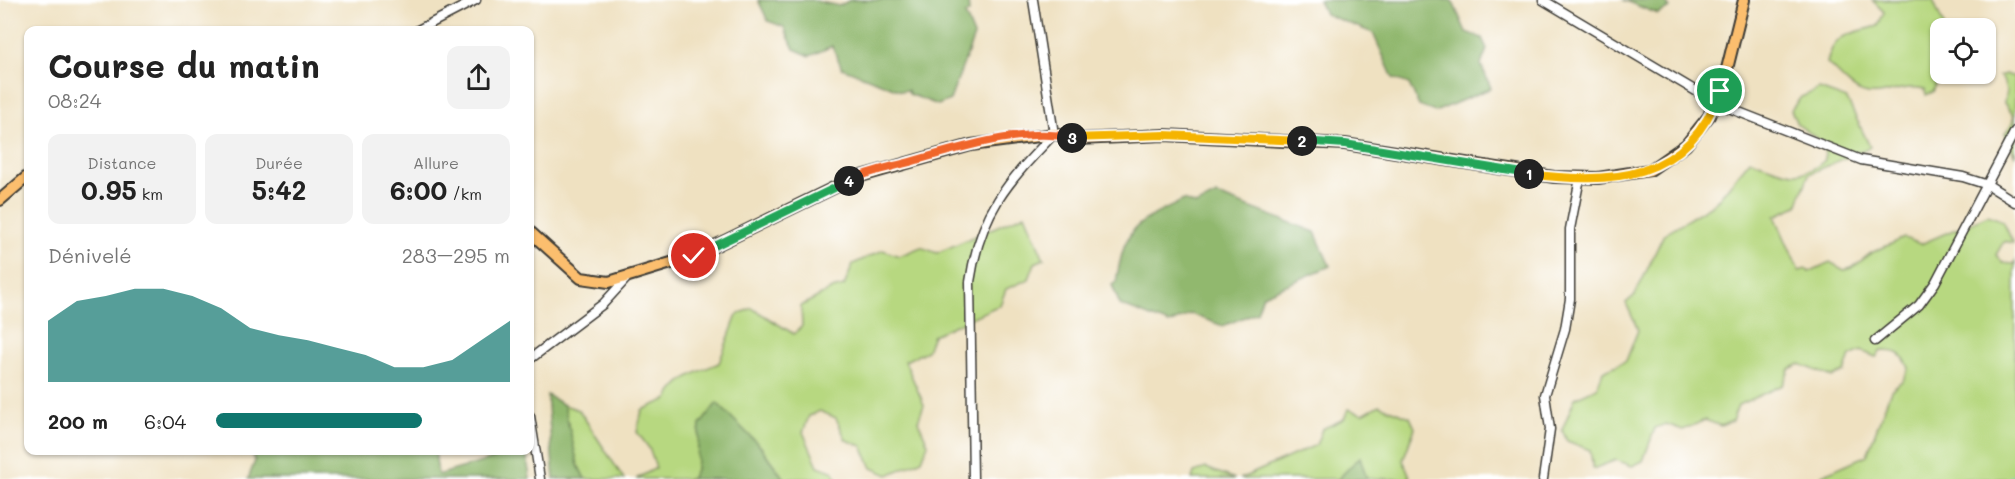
<!DOCTYPE html>
<html lang="fr">
<meta charset="utf-8">
<style>
body{margin:0;font-family:Mali,sans-serif;background:#f2f2f2;color:#222;height:100vh;display:flex;flex-direction:column;font-size:22px;white-space:nowrap}
*{box-sizing:border-box;margin:0}
p{font-size:20px;color:#767676}
.icon{flex:none;width:33px;height:33px;fill:none;stroke:currentColor;stroke-width:2;stroke-linecap:round;stroke-linejoin:round}
.map{position:relative;flex:1;overflow:hidden}
.panel{position:absolute;left:24px;top:26px;width:510px;height:429px;display:flex;flex-direction:column;background:#fff;border-radius:12px;box-shadow:0 2px 4px #0004}
.panel>*{flex:none}
.tools{position:absolute;left:1930px;top:18px;display:grid;gap:12px}
.tools a{display:grid;place-items:center;width:66px;height:66px;border-radius:12px;background:#fff;box-shadow:0 2px 4px #0004;font-size:30px}
.pin{position:absolute;display:grid;place-items:center;width:51px;height:51px;color:#fff;margin:-26px;border:3px solid #fff;border-radius:50%;box-shadow:0 2px 6px #0007}
.km{position:absolute;width:30px;height:30px;margin:-15px;border-radius:50%;background:#222;color:#fff;font-size:16px;line-height:30px;text-align:center}
.round{display:grid;place-items:center;flex:none;width:63px;height:63px;border-radius:12px;background:#f2f2f2}
.summary{display:flex;align-items:center;justify-content:space-between;height:102px;padding:0 24px}
h1{font-size:33px;font-weight:700;line-height:45px}
.figures{display:grid;grid-template-columns:repeat(3,1fr);gap:9px;height:102px;padding:6px 24px}
.figures div{display:grid;align-content:center;border-radius:12px;background:#f2f2f2;text-align:center}
.figures b{font-size:26px;font-weight:700}
.figures small{font-size:16px;font-weight:400}
.figures p{font-size:16px}
.chart{height:168px;padding:12px 24px}
.chart p{display:flex;justify-content:space-between}
.chart svg{width:100%;height:108px;margin-top:6px;fill:#0f766e;opacity:.7}
ul{padding:0 24px;list-style:none;font-size:20px}
li{display:grid;grid-template-columns:96px 72px 1fr;align-items:center;height:45px}
li i{height:15px;border-radius:8px;background:#0f766e}
.map>svg:first-child{display:block}
</style>
<div class="map">
<svg width="2015" height="479" viewBox="0 0 2015 479">
<rect width="100%" height="100%" fill="#fff"/>
<filter id="ink" filterUnits="userSpaceOnUse"><feTurbulence type="fractalNoise" baseFrequency=".0167" numOctaves="2"/><feDisplacementMap in="SourceGraphic" scale="12" xChannelSelector="R" yChannelSelector="G"/><feConvolveMatrix kernelMatrix="1 2 1 2 8 2 1 2 1" color-interpolation-filters="sRGB"/></filter>
<filter id="wash" filterUnits="userSpaceOnUse"><feTurbulence type="fractalNoise" baseFrequency=".008" numOctaves="4" result="noise"/><feDisplacementMap in="SourceGraphic" scale="24" xChannelSelector="R" yChannelSelector="G"/><feGaussianBlur stdDeviation="1.35" result="paint"/><feColorMatrix in="noise" values="0 0 0 0 0 0 0 0 0 0 0 0 0 0 0 0 0 1.4 0 .05"/><feComposite in="paint" operator="in"/></filter>
<g filter="url(#wash)">
<rect width="100%" height="100%" fill="#efe1c1"/>
<g fill="#b7d880" stroke="#6a7a4e" stroke-width="1.5">
<path d="M 1872,0 L 1933,0 L 1945,28 L 1941,28 L 1941,72 L 1933,92 L 1926,95 L 1925,89 C 1900,83 1884,99 1864,93 C 1852,90 1837,72 1827,63 C 1834,32 1851,34 1878,26 L 1884,12 Z"/>
<polygon points="2005,74 2015,77 2015,156 2005,133 2012,124 2014,116 2004,103 2006,91 2003,79 1999,76"/>
<path d="M 1819,89 L 1847,99 L 1870,147 L 1809,174 L 1797,206 L 1775,216 L 1799,271 L 1806,269 L 1809,272 L 1830,262 L 1844,270 L 1852,268 L 1871,253 L 1904,238 L 1921,244 L 1988,215 L 2003,221 L 2013,243 L 2004,241 L 1996,255 L 2003,263 L 2013,264 L 2015,261 L 2015,479 L 1821,479 L 1822,475 L 1867,455 L 1891,390 L 1903,380 L 1909,368 C 1902,352 1898,351 1881,351 L 1876,357 L 1861,351 L 1850,356 L 1844,372 L 1832,377 L 1800,364 L 1789,369 L 1783,385 L 1738,405 L 1732,421 L 1721,426 L 1705,420 L 1683,430 L 1666,424 L 1655,428 L 1643,461 L 1632,466 L 1616,460 L 1593,469 L 1590,450 L 1567,441 L 1562,430 L 1575,398 L 1597,388 L 1603,371 L 1626,361 L 1638,330 L 1626,303 L 1635,295 L 1664,234 L 1715,203 L 1750,160 C 1780,169 1800,184 1825,160 L 1824,143 L 1797,124 L 1791,110 L 1801,97 Z"/>
<path d="M 1025,214 L 1044,259 L 1035,263 L 1029,279 L 1006,289 L 1000,305 L 933,335 L 927,351 L 905,361 L 924,405 L 918,421 L 928,444 L 922,460 L 888,475 L 872,468 L 862,446 L 846,440 L 836,418 L 820,411 L 809,416 L 803,432 L 818,466 L 834,472 L 837,479 L 784,479 L 760,446 L 700,425 L 696,470 L 691,479 L 636,479 L 656,468 L 649,448 L 637,432 L 642,410 L 668,399 C 676,379 700,371 719,363 L 737,315 L 752,308 L 794,334 L 802,326 L 801,306 L 832,289 L 844,286 L 853,264 L 883,250 L 899,256 L 921,247 L 937,253 Z"/>
<polygon points="561,404 579,410 624,479 585,479 578,465"/>
<polygon points="1379,405 1410,417 1415,428 1403,460 1411,479 1240,479 1316,445 1322,429 1344,419 1348,409 1363,414"/>
<polygon points="1206,468 1235,479 1192,479 1194,472"/>
</g>
<g fill="#91b86e" stroke="#566a45" stroke-width="1.5">
<polygon points="758,0 812,0 839,6 850,0 968,0 969,12 965,14 974,36 950,100 938,105 909,94 908,90 901,91 842,68 832,46 810,56 794,49 784,27 768,21"/>
<polygon points="1319,0 1452,0 1466,32 1482,38 1487,49 1481,65 1491,88 1435,112 1419,106 1409,84 1393,78 1373,33 1325,14"/>
<polygon points="1623,0 1664,0 1670,8 1658,14"/>
<path d="M 1217,195 L 1315,232 L 1330,266 L 1263,295 L 1257,312 L 1223,326 L 1191,314 L 1169,324 L 1120,305 L 1112,285 L 1116,282 C 1126,225 1133,225 1184,200 L 1196,205 Z"/>
<polygon points="547,395 564,405 578,465 585,479 554,479"/>
<polygon points="717,403 760,446 784,479 691,479 696,470 700,425"/>
<polygon points="250,450 435,450 438,475 506,455 514,450 526,450 530,479 248,479 255,461"/>
<polygon points="1360,457 1367,479 1338,479"/>
</g>
<g fill="none" stroke-linecap="round" stroke-linejoin="round">
<polyline stroke="#5ec0dc" stroke-width="2" points="2009,479 2015,475"/>
</g>
</g>
<g filter="url(#ink)">
<g fill="none" stroke-linecap="round" stroke-linejoin="round">
<defs>
<g id="minor">
<polyline points="1543,0 1716,103 1861,160 1963,177 1988,185 2015,202"/>
<polyline points="418,30 476,0"/>
<polyline points="1875,341 1919,305 1935,283 2015,131"/>
<polyline points="530,359 603,304 626,279"/>
<polyline points="530,416 540,479"/>
<path d="M 973,479 L 970,282 C 980,212 1007,183 1054,134 L 1033,0"/>
<polyline points="1543,479 1550,429 1545,395 1565,329 1570,299 1570,229 1580,178"/>
</g>
<g id="major">
<polyline points="0,200 28,176"/>
<polyline points="530,232 581,278 609,282 694,256 854,178 971,145 1054,134 1079,139 1164,135 1345,144 1554,177 1598,178 1650,170 1686,145 1709,116 1726,73 1744,0"/>
</g>
</defs>
<use href="#minor" stroke="#3c3a35" stroke-width="11"/>
<use href="#major" stroke="#3c3a35" stroke-width="14"/>
<use href="#minor" stroke="#fff" stroke-width="8"/>
<use href="#major" stroke="#fbbe6e" stroke-width="10"/>
</g>
</g>
<g fill="none" stroke-linecap="round" stroke-linejoin="round" filter="url(#ink)">
<defs>
<path id="split-1" d="M 1529,174 C 1611,185 1688,181 1720,91"/>
<polyline id="split-2" points="1302,141 1345,144 1529,174"/>
<polyline id="split-3" points="1072,138 1164,135 1302,141"/>
<path id="split-4" d="M 849,181 C 866,172 887,168 906,163 C 954,150 1022,126 1072,138"/>
<polyline id="split-5" points="694,256 849,181"/>
</defs>
<use href="#split-1" stroke="#fff" stroke-width="12"/>
<use href="#split-2" stroke="#fff" stroke-width="12"/>
<use href="#split-3" stroke="#fff" stroke-width="12"/>
<use href="#split-4" stroke="#fff" stroke-width="12"/>
<use href="#split-5" stroke="#fff" stroke-width="12"/>
<use href="#split-1" stroke="#f5b400" stroke-width="8"/>
<use href="#split-2" stroke="#22a559" stroke-width="8"/>
<use href="#split-3" stroke="#f5b400" stroke-width="8"/>
<use href="#split-4" stroke="#f0652b" stroke-width="8"/>
<use href="#split-5" stroke="#22a559" stroke-width="8"/>
</g>
</svg>
<div class="tools">
<a><svg class="icon" aria-label="locate" viewBox="0 0 24 24"><circle cx="12" cy="12" r="6"/><path d="M12 2v4M12 18v4M2 12h4M18 12h4"/></svg></a>
</div>
<div class="pin" style="left:1720px;top:91px;background:#1e9e55"><svg class="icon" aria-label="arrive" viewBox="0 0 24 24"><path d="M6 21V4h12l-3 4 3 4H6"/></svg></div>
<div class="pin" style="left:694px;top:256px;background:#d93025"><svg class="icon" aria-label="check" viewBox="0 0 24 24"><path d="M5 12l5 5 9-10"/></svg></div>
<b class="km" style="left:1529px;top:174px">1</b>
<b class="km" style="left:1302px;top:141px">2</b>
<b class="km" style="left:1072px;top:138px">3</b>
<b class="km" style="left:849px;top:181px">4</b>
<section class="panel">
<div class="summary"><div><h1>Course du matin</h1><p>08:24</p></div><a class="round"><svg class="icon" aria-label="share" viewBox="0 0 24 24"><path d="M12 15V3M7 8l5-5 5 5M5 13v7h14v-7"/></svg></a></div>
<div class="figures">
<div><p>Distance</p><b>0.95<small> km</small></b></div>
<div><p>Durée</p><b>5:42</b></div>
<div><p>Allure</p><b>6:00<small> /km</small></b></div>
</div>
<div class="chart"><p><span>Dénivelé</span>283–295 m</p>
<svg viewBox="0 0 160 44" preserveAspectRatio="none"><path d="M0 44V19L10 11L20 9L30 6L40 6L50 9L60 14L70 22L80 25L90 27L100 30L110 33L120 38L130 38L140 35L150 27L160 19V44z"/></svg>
</div>
<ul>
<li><b>200 m</b>6:04<i style="width:70%"></i></li>
</ul>
</section>
</div>
